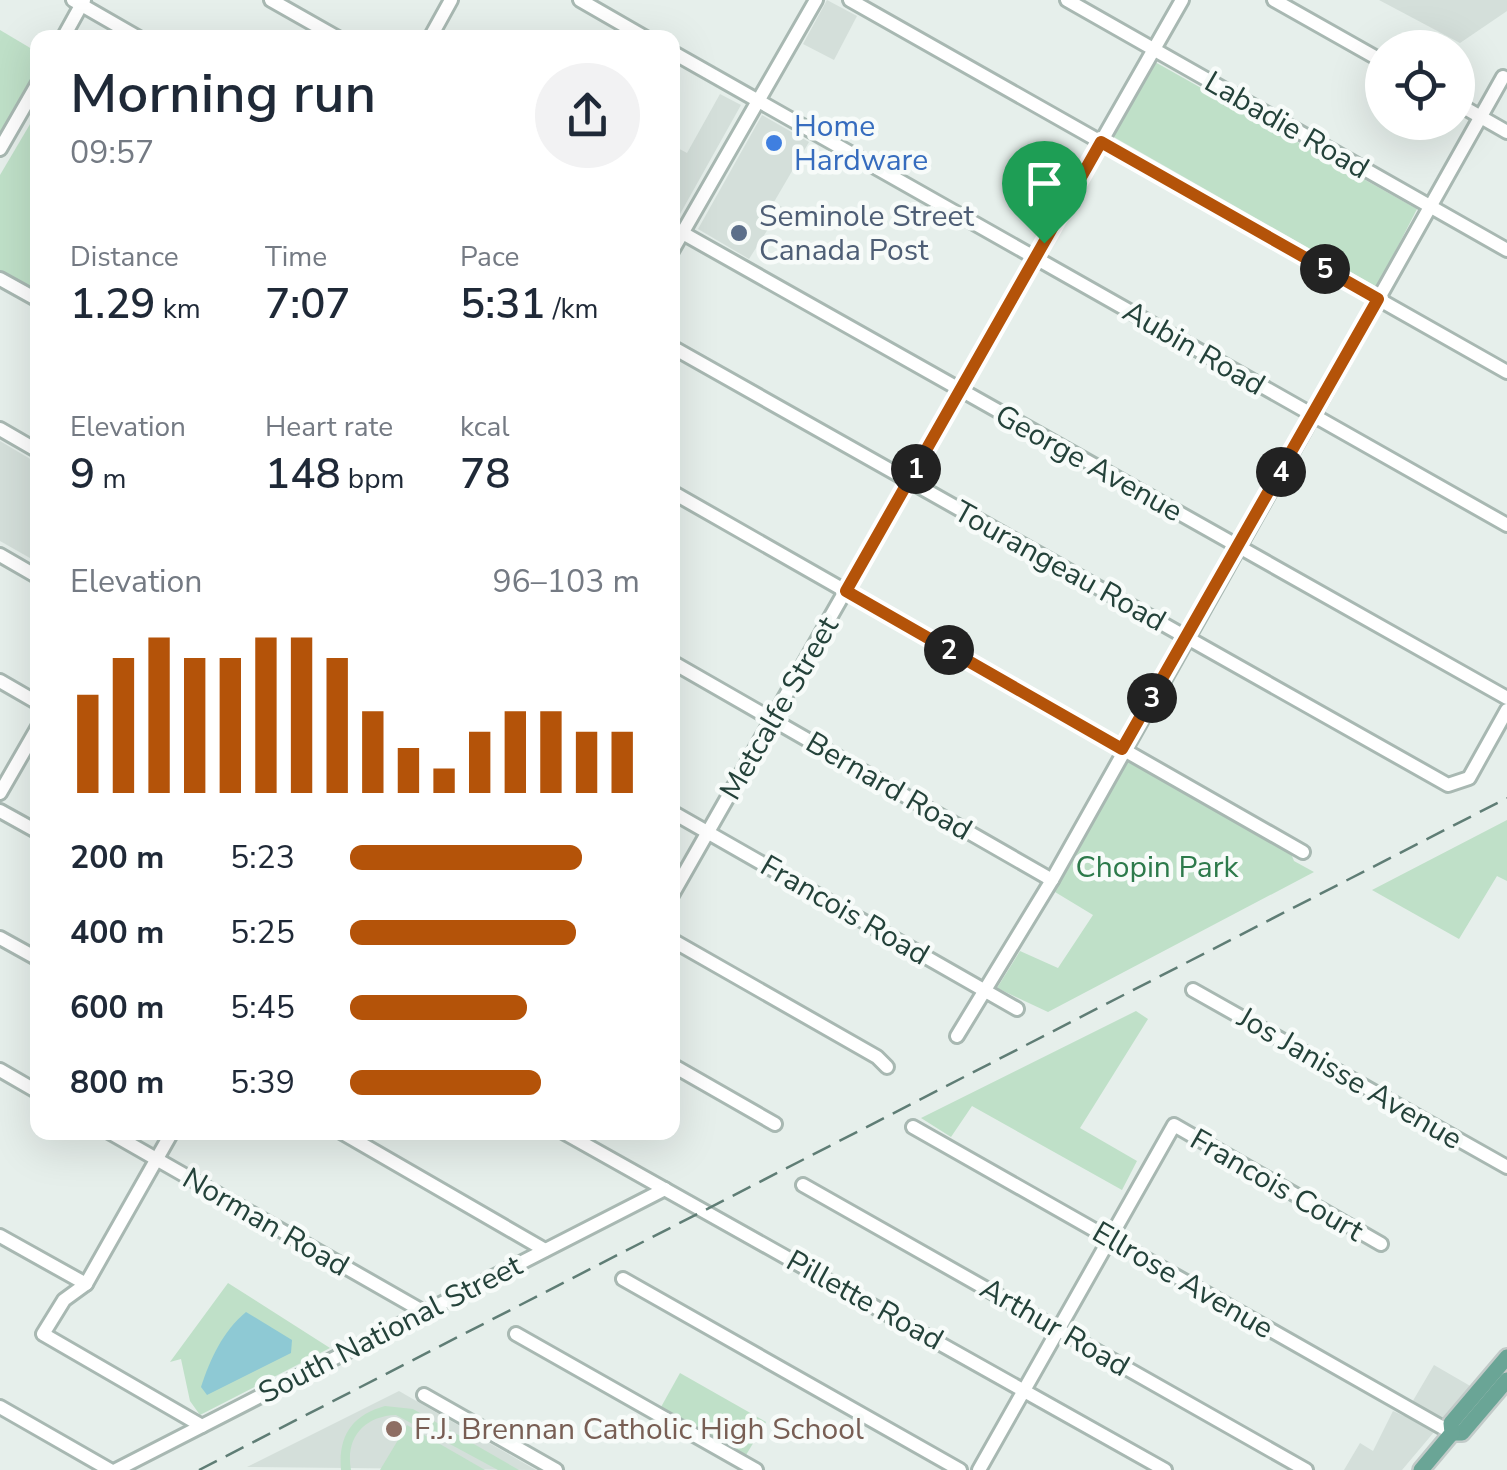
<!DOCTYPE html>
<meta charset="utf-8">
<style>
body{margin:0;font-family:"Nunito Sans",sans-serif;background:#f2f2f3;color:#1f2937;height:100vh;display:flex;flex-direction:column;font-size:38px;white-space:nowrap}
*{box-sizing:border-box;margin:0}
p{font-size:32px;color:#747a83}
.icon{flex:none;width:55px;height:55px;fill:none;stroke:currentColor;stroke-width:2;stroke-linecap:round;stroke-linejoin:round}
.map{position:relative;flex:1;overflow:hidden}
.panel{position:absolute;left:30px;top:30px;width:650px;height:1110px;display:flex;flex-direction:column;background:#fff;border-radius:20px;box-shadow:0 10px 40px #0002}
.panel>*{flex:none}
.fabs{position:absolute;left:1365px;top:30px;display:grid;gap:20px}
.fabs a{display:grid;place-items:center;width:110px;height:110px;border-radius:50%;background:#fff;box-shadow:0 10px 40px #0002;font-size:50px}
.pin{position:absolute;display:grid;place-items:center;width:85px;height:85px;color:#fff;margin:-102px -42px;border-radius:50% 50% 50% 0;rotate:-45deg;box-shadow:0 0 10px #0007}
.pin .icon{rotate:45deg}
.km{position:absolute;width:50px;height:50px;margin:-25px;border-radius:50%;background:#222;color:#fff;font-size:28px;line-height:50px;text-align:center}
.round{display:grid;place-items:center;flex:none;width:105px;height:105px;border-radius:52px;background:#f2f2f3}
.headline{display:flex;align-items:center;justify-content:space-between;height:170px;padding:0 40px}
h1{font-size:55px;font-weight:600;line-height:75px}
.metrics{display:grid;grid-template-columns:repeat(3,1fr);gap:15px;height:170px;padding:10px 40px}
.metrics div{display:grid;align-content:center}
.metrics b{font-size:42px;font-weight:600}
.metrics small{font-size:28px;font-weight:400}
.metrics p{font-size:28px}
.chart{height:280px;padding:20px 40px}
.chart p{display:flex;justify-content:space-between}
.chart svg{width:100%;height:180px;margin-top:10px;stroke:#b45309;stroke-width:6}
ul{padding:0 40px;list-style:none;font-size:32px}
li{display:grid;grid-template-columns:160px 120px 1fr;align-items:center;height:75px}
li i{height:25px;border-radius:12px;background:#b45309}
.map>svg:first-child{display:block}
</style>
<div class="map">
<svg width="1507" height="1470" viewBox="0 0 1507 1470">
<rect width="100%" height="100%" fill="#e6efeb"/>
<g fill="#d4dfda">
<polygon points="827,0 857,16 834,60 803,44"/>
<polygon points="1379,0 1507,0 1507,11 1460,43"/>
<polygon points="720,94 741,105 675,223 672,145 687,153"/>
<polygon points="762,115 809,142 774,202 782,207 749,259 698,229"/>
<polygon points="0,441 37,463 37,562 0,541"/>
<polygon points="1434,1365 1472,1387 1402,1470 1344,1470 1360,1443 1373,1451 1393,1411 1404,1416"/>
<polygon points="399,1391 536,1470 247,1467"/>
</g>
<g fill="#bfe0c8">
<polygon points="0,30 37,52 37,71 0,135"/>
<polygon points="1155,62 1417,209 1377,287 1112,136"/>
<polygon points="36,114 38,114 37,297 0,276 0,175"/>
<polygon points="1128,759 1290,851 1294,861 1314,872 1048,1012 997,988 1020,951 1058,968 1093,915 1055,892"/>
<polygon points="1507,820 1507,881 1497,876 1459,939 1372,890"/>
<polygon points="1136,1011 1148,1019 1080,1128 1137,1161 1122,1190 972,1106 951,1137 921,1118"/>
<polygon points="228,1283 330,1348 200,1415 190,1401 181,1359 170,1362"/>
<polygon points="680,1373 766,1422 746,1455 661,1407"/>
<path d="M 385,1406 L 413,1409 L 519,1470 L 498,1470 L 396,1415 C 364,1416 345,1438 351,1470 L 341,1470 C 338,1436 352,1415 385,1406 Z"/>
<polygon points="407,1425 485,1470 380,1470"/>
</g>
<path fill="#8ec9d4" d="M 246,1312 L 292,1340 L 291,1353 L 207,1395 L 201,1387 C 210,1359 223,1331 246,1312 Z"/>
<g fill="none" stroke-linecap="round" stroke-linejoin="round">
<defs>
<g id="minor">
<polyline points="73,0 139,38"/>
<polyline points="271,0 338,38"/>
<polyline points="580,0 646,38"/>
<polyline points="850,0 1507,372"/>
<polyline points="1067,0 1507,250"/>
<polyline points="1274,0 1382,61"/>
<polyline points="63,38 84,0"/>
<polyline points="430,38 451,0"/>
<polyline points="672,52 1507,525"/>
<polyline points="1458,104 1507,132"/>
<polyline points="0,149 38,83"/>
<polyline points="672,227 1507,698"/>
<polyline points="672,251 816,0"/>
<polyline points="0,279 38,300"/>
<polyline points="672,347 1448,785 1469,778 1507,710"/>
<polyline points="0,429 38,451"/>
<polyline points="672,492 1303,852"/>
<polyline points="0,555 38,577"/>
<polyline points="672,662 1052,880"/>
<polyline points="0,681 38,703"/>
<polyline points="0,793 38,727"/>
<polyline points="0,811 38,832"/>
<polyline points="672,812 1017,1009"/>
<polyline points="672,895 1182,0"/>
<polyline points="0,938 38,959"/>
<polyline points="672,940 877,1057 887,1067"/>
<polyline points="1193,990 1507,1167"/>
<polyline points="957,1036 1052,880 1503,77"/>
<polyline points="672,1065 775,1124"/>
<polyline points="0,1070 38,1092"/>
<polyline points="913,1127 1452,1433"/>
<polyline points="109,1132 424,1312"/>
<polyline points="172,1132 86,1284 64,1300 43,1334 202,1426"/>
<polyline points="341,1132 545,1250"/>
<polyline points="563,1132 1165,1470"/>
<polyline points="803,1185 1306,1470"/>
<polyline points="0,1236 86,1284"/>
<polyline points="623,1279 960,1470"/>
<polyline points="516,1334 756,1470"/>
<polyline points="424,1395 556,1470"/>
<polyline points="0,1407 110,1470"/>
<polyline points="116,1470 665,1189"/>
<polyline points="979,1470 1174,1125 1381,1244"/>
</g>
<g id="major">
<polyline points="1452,1433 1462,1433 1507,1380"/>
<polyline points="1421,1470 1452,1433 1451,1423 1507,1357"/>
</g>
</defs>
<use href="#minor" stroke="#a8b8b2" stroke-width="18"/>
<use href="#major" stroke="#c2cac8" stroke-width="20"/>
<use href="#minor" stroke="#fff" stroke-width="12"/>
<use href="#major" stroke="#6aa596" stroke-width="15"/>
<polyline stroke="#5f7d75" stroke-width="2.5" stroke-dasharray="20 10" stroke-linecap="butt" points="199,1470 1507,798"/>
</g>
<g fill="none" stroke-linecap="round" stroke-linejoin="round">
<defs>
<polygon id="route" points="1101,142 1378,299 1122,749 846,591"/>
</defs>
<use href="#route" stroke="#fff" stroke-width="20"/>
<use href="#route" stroke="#b45309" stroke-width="12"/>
</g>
<circle fill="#3f7fe0" stroke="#f7fbf9" stroke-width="4" cx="774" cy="143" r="10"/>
<circle fill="#5c6f8a" stroke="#f7fbf9" stroke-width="4" cx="739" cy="233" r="10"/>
<circle fill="#8d6e63" stroke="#f7fbf9" stroke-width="4" cx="394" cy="1429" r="10"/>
<g text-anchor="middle" stroke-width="9" stroke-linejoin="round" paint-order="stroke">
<g font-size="30" fill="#24423a" stroke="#f7fbf9">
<text transform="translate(1287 125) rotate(30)" y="10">Labadie Road</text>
<text transform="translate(1194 348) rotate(30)" y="10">Aubin Road</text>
<text transform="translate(1089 463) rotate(29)" y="10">George Avenue</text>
<text transform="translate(1060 566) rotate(29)" y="10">Tourangeau Road</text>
<text transform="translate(779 708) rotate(-60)" y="10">Metcalfe Street</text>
<text transform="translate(889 786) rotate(30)" y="10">Bernard Road</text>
<text transform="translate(845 910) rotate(30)" y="10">Francois Road</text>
<text transform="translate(1350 1078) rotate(30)" y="10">Jos Janisse Avenue</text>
<text transform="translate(1277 1185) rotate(30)" y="10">Francois Court</text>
<text transform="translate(266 1222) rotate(30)" y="10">Norman Road</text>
<text transform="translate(1183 1280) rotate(30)" y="10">Ellrose Avenue</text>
<text transform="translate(865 1300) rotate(29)" y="10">Pillette Road</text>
<text transform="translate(1055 1327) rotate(30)" y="10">Arthur Road</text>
<text transform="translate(390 1329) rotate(-27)" y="10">South National Street</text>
</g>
<g font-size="30" fill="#366cbe" stroke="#f7fbf9" text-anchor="start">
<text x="794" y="136">Home<tspan x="794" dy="34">Hardware</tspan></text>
</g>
<g font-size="30" fill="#4e5e75" stroke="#f7fbf9" text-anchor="start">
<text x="759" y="226">Seminole Street<tspan x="759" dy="34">Canada Post</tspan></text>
</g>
<g font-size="30" fill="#2d7a4b" stroke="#f7fbf9">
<text x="1157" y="877">Chopin Park</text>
</g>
<g font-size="30" fill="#785e54" stroke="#f7fbf9" text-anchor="start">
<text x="414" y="1439">F.J. Brennan Catholic High School</text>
</g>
</g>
</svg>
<div class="fabs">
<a><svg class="icon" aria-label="locate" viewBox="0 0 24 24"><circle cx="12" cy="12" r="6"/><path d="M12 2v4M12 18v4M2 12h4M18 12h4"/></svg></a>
</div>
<div class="pin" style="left:1044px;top:243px;background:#1e9e55"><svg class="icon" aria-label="arrive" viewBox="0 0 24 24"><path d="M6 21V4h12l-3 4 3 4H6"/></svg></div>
<b class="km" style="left:916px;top:469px">1</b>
<b class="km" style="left:949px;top:650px">2</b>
<b class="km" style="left:1152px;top:698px">3</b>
<b class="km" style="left:1281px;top:472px">4</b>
<b class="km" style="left:1325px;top:269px">5</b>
<section class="panel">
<div class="headline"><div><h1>Morning run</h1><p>09:57</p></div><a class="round"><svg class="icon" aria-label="share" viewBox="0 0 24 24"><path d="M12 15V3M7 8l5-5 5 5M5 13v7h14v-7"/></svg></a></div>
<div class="metrics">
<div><p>Distance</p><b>1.29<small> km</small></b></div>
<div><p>Time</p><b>7:07</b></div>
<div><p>Pace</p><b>5:31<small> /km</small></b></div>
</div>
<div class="metrics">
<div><p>Elevation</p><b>9<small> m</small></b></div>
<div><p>Heart rate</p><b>148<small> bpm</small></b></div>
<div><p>kcal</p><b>78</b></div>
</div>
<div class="chart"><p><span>Elevation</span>96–103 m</p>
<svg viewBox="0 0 160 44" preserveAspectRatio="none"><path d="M5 44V20M15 44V11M25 44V6M35 44V11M45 44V11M55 44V6M65 44V6M75 44V11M85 44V24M95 44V33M105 44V38M115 44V29M125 44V24M135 44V24M145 44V29M155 44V29"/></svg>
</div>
<ul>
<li><b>200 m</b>5:23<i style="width:80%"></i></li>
<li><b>400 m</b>5:25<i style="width:78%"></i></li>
<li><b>600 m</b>5:45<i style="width:61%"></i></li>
<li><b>800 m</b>5:39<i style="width:66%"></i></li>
</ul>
</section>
</div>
